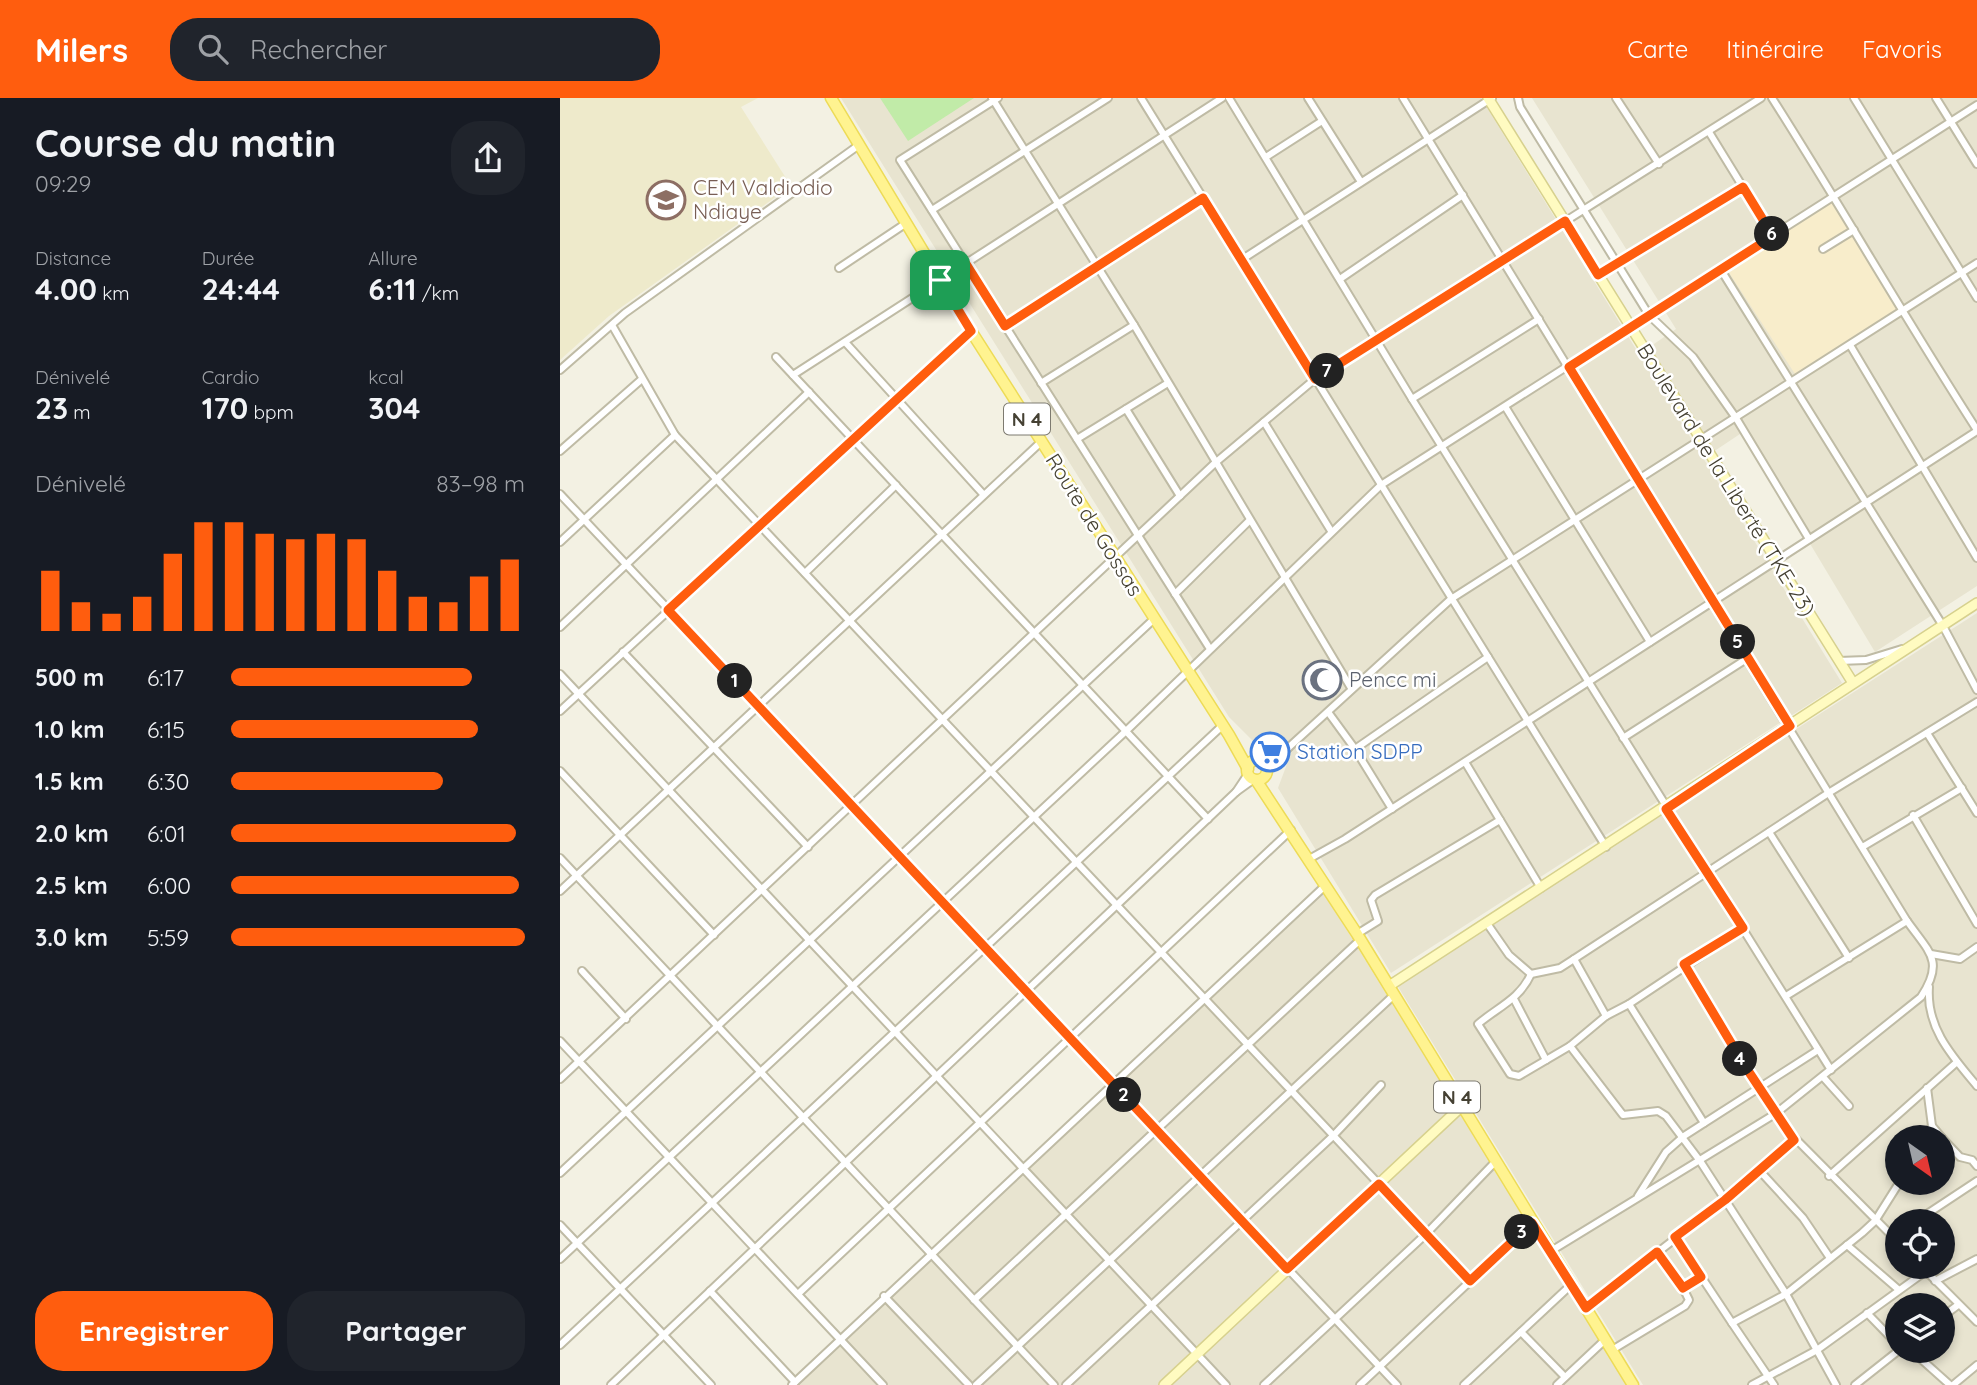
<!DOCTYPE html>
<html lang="fr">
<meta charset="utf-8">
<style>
body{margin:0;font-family:Quicksand,sans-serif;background:#20242c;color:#f1f3f6;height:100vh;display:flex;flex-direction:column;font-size:26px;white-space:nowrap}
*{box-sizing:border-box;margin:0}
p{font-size:23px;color:#9ea1a6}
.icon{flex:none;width:38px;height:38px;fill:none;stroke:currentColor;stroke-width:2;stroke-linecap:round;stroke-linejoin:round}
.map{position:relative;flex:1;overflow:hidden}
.drawer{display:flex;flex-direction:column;background:#171b24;width:560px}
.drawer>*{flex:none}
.needle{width:46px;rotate:146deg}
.buttons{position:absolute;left:1325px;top:1027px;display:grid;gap:14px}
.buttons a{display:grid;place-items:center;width:70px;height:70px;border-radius:50%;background:#171b24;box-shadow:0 4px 10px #0003;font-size:35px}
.pin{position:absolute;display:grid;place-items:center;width:60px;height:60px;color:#fff;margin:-30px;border-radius:14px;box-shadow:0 4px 10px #0006}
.km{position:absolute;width:35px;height:35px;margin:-18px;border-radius:50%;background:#222;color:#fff;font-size:19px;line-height:35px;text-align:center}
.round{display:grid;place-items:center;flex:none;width:74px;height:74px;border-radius:28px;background:#20242c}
.summary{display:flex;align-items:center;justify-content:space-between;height:119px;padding:0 35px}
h1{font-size:38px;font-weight:800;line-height:52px}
.figures{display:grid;grid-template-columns:repeat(3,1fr);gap:10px;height:119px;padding:7px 35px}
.figures div{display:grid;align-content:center}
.figures b{font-size:30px;font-weight:800}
.figures small{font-size:19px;font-weight:400}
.figures p{font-size:19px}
.chart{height:196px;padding:14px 35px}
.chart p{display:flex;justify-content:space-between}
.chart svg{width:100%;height:126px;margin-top:7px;stroke:#ff5d0e;stroke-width:6}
.cta{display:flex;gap:14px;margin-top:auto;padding:14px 35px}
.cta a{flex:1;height:80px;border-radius:28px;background:#ff5d0e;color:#fff;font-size:28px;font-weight:800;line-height:80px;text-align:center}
.cta a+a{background:#20242c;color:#f1f3f6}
ul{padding:0 35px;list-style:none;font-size:23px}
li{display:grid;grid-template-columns:112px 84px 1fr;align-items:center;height:52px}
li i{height:18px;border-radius:9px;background:#ff5d0e}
header{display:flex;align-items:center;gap:42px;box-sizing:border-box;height:98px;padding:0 35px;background:#ff5d0e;color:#fff}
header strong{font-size:33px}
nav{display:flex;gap:38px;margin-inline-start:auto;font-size:24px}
.search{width:490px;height:63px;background:#20242c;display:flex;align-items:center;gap:18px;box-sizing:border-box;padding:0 24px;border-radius:28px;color:#9ea1a6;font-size:26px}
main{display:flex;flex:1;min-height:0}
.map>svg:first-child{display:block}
</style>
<header>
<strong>Milers</strong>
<div class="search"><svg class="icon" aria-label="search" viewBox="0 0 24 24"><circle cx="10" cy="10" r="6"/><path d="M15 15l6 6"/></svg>Rechercher</div>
<nav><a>Carte</a><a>Itinéraire</a><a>Favoris</a></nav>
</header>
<main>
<section class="drawer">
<div class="summary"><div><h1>Course du matin</h1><p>09:29</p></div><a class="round"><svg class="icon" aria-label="share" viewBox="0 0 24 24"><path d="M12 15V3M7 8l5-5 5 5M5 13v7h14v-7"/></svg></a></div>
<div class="figures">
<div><p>Distance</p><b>4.00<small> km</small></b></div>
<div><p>Durée</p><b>24:44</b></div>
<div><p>Allure</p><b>6:11<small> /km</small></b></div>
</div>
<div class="figures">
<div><p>Dénivelé</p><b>23<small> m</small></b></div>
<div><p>Cardio</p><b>170<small> bpm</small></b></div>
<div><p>kcal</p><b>304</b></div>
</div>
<div class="chart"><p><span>Dénivelé</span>83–98 m</p>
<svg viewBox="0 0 160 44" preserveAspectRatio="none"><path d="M5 44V23M15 44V34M25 44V38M35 44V32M45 44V17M55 44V6M65 44V6M75 44V10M85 44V12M95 44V10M105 44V12M115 44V23M125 44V32M135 44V34M145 44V25M155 44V19"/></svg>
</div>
<ul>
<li><b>500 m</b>6:17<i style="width:82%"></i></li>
<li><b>1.0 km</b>6:15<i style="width:84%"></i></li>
<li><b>1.5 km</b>6:30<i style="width:72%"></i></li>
<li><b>2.0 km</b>6:01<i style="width:97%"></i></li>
<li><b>2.5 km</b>6:00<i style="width:98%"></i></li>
<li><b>3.0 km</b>5:59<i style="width:100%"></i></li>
</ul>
<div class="cta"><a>Enregistrer</a><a>Partager</a></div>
</section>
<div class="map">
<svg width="1417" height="1287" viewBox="0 0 1417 1287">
<rect width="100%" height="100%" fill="#f3f1e3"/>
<g fill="#e8e4d0" fill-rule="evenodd">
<polygon points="281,0 921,0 1282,585 831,875 718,690 727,666 716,648 697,647 669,619"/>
<polygon points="972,0 1417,0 1417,488 1315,554 1183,334 1153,354 1088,250 1116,231"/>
<path d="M 1417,515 L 1417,1287 L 1083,1287 L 837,887 ZM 1337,1040 L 1382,1040 L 1382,1085 L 1337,1085 ZM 1337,1124 L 1382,1124 L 1382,1169 L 1337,1169 ZM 1337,1208 L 1382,1208 L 1382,1253 L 1337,1253 Z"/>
<polygon points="764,795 1067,1287 236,1287"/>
</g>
<polygon fill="#f8edcb" points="1275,103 1338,211 1235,276 1166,170"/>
<polygon fill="#eeeacb" points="0,0 198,0 181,9 231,88 49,218 0,262"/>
<polygon fill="#c1eba8" points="320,0 414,0 348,43"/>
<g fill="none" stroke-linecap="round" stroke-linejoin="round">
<defs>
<g id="street">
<polyline points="432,0 574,227 791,590"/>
<polyline points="438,0 340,62 650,551"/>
<polyline points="581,0 1046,749"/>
<polyline points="669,0 852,301 1271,972"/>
<polyline points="748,0 801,84"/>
<path d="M 843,0 L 1347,823 C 1369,854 1385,863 1361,899 L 1215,1016 L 991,1153"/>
<polyline points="958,0 960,9 1089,217 1133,259 1176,320 1249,441"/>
<polyline points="1056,0 1099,66"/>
<path d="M 1212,0 C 1282,110 1346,222 1417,332"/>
<polyline points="1294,0 1417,200"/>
<polyline points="1376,0 1417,66"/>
<polyline points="1149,34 1213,138"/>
<polyline points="706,59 762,23"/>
<polyline points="372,112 548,0"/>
<polyline points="1263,151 1294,132"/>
<polyline points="681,162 932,0"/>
<polyline points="279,170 345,126"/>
<polyline points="1161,172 1383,528 1417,592"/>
<polyline points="1038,177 1183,89"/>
<polyline points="780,181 903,97"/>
<polyline points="52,227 115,337 910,1183"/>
<polyline points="445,228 643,100"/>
<polyline points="285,244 423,396"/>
<polyline points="1290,247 1417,460"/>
<polyline points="216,259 648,721"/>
<polyline points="0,272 65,215 299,47"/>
<polyline points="233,277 662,0"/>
<polyline points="481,285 574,227"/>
<polyline points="852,301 979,221"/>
<polyline points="946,310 1090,544"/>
<polyline points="566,311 620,398"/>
<polyline points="704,324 771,433"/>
<polyline points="517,341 608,285"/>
<polyline points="0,353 82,281"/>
<polyline points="0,396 837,1287"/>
<polyline points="0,444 115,337"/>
<polyline points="245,475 336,387"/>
<polyline points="615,496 690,422"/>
<polyline points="0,529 249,294"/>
<polyline points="63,554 248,749"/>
<polyline points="1279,563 1306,562 1342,551"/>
<polyline points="0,576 666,1287"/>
<polyline points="0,613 411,233"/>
<polyline points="768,614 795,651 832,711"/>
<polyline points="1367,635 1417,715"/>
<polyline points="1063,640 1188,560"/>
<polyline points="728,650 891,501 1417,165"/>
<polyline points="795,651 928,559"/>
<polyline points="703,664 728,650 707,672"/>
<polyline points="905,664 981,790"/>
<polyline points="0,673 154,837"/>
<polyline points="688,676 676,694 694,681"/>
<polyline points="1353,717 1417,826"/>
<polyline points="1209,734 1289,860"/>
<polyline points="1304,748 1402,690"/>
<polyline points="0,760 494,1287"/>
<polyline points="749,761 785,741 1417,333"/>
<polyline points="0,793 481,344"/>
<polyline points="926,824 949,857 971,876 1000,870 1014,861 1046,918 1069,906 1183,830"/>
<polyline points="797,836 818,823 811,802 815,797 940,722"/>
<polyline points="1371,856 1400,861 1417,849"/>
<polyline points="1014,861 1270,694 1417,604"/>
<polyline points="1124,866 1223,1028 1337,1143"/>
<polyline points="22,873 66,921"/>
<path d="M 971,876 C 960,901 938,909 918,926 L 950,976 L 959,978 L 1010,948 L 1063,1017 L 1098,1013 L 1106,1018 L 1140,1063 L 1226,1196 L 1276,1287"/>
<path d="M 1369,889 C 1366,930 1392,958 1417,988"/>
<polyline points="1226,898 1347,823"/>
<polyline points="954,901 986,962"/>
<polyline points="1069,906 1144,1025"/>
<polyline points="0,943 323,1287"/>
<polyline points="1010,948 1046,918"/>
<polyline points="1263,979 1289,1008"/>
<polyline points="0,981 655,365 755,281 1201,0"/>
<polyline points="1367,990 1372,1028 1382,1040"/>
<polyline points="1366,1040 1372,1028"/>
<polyline points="1382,1040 1400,1059 1412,1062 1417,1068"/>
<polyline points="1199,1072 1243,1120 1270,1160"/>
<polyline points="0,1075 594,521"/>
<polyline points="1269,1078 1397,964"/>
<polyline points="1078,1098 1106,1054 1124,1038 1258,952"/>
<polyline points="1355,1124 1417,1083"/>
<polyline points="0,1127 151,1287"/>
<polyline points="1115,1139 1172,1225"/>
<polyline points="1287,1147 1339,1192"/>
<polyline points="1097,1154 1123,1190"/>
<polyline points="0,1161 566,633 821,387 1417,7"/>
<polyline points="1362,1169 1417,1224"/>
<polyline points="1375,1183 1417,1161"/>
<polyline points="150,1193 235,1284"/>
<polyline points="238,1196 731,732"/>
<polyline points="324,1198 409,1287"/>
<polyline points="414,1202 800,842"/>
<polyline points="1026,1210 1165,1102 1234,1042"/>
<polyline points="1307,1215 1337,1246"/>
<polyline points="1382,1219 1398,1207"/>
<polyline points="961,1234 1005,1279"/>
<polyline points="0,1247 662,628"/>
<polyline points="1052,1252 1125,1208 1129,1202 1123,1190 1141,1179"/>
<polyline points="1352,1253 1390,1287"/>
<polyline points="51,1287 676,694"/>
<polyline points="232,1287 766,787"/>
<polyline points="416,1287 834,897"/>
<polyline points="506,1287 773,1038 821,987"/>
<polyline points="704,1287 866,1136 936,1063"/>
<polyline points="800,1287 972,1125"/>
<polyline points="904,1287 1012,1186"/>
<polyline points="997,1287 1046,1241"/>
<polyline points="1192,1287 1257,1252 1366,1173"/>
<polyline points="1214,1287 1172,1225 1226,1196 1302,1135 1315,1123 1339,1085"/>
<polyline points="1295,1287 1338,1253"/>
<polyline points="1393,1287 1417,1267"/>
</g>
<g id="secondary">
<polyline points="928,0 1293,585"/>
<polyline points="829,888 1417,505"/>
<polyline points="604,1287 902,1008"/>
</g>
<g id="primary">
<polyline points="271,0 411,233 669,637 688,671"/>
<circle cx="697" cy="672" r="10"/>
<polyline points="696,682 797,836 1073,1287"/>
</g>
</defs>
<use href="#street" stroke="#bfbba5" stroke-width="10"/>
<use href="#secondary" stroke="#d7d18e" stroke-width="12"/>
<use href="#primary" stroke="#eddb57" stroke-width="13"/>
<use href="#street" stroke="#fff" stroke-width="6"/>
<use href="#secondary" stroke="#fffbc1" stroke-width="9"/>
<use href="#primary" stroke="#fff390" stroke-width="10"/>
</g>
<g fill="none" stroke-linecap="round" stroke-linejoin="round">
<defs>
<polygon id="route" points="1183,89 1213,138 1009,269 1230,628 1106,711 1183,830 1124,866 1183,965 1234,1042 1165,1102 1115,1139 1141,1179 1123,1190 1097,1154 1026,1210 972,1125 910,1183 819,1086 727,1171 108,512 411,233 380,182 406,166 445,228 643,100 755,281 1005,123 1038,177"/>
</defs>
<use href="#route" stroke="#fff" stroke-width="14"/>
<use href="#route" stroke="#ff5d0e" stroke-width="9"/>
</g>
<defs>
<symbol id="school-ring" viewBox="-11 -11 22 22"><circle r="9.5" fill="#fff" stroke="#8d6e63" stroke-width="1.5"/><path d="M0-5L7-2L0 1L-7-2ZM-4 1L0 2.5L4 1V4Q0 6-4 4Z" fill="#8d6e63"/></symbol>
<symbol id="mosque-ring" viewBox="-11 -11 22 22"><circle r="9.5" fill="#fff" stroke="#6b7280" stroke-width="1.5"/><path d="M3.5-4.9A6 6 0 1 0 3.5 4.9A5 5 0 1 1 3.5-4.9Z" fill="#6b7280"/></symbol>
<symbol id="supermarket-ring" viewBox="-11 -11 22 22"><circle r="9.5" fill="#fff" stroke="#3f7fe0" stroke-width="1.5"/><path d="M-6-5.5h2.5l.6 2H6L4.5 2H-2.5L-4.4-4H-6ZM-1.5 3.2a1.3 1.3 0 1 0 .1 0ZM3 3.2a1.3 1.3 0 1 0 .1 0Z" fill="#3f7fe0"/></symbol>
</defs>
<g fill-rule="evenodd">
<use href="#school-ring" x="84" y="80" width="44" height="44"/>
<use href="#mosque-ring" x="740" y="560" width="44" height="44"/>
<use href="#supermarket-ring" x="688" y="632" width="44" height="44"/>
</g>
<g text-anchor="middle" stroke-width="5" stroke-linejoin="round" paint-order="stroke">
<g fill="#fff" stroke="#7d7a70" stroke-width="2">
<rect x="444" y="305.5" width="46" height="31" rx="5"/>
<rect x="874" y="983.5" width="46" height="31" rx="5"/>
</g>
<g font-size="19" font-weight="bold" fill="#454133">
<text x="467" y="328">N 4</text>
<text x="897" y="1006">N 4</text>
</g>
<g font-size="21" fill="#785e54" stroke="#fff" text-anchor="start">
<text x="133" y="97">CEM Valdiodio<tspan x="133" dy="24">Ndiaye</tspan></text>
</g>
<g font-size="21" fill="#454133" stroke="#fff">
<text transform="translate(1166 382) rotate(58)" y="7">Boulevard de la Liberté (TKE-23)</text>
<text transform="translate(534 427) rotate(58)" y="7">Route de Gossas</text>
</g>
<g font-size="21" fill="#5b616d" stroke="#fff" text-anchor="start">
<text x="789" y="589">Pencc mi</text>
</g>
<g font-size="21" fill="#366cbe" stroke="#fff" text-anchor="start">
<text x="737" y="661">Station SDPP</text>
</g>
</g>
</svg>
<div class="buttons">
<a><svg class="needle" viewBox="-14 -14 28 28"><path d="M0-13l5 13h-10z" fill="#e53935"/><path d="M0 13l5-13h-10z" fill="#9ea1a6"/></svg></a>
<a><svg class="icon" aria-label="locate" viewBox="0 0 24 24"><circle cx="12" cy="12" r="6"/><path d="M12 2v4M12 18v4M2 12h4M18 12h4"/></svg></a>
<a><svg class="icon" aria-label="layers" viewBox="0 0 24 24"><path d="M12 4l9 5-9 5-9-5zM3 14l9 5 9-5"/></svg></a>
</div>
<div class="pin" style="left:380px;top:182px;background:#1e9e55"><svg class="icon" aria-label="arrive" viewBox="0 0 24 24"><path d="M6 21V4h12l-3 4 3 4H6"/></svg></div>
<b class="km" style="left:175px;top:583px">1</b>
<b class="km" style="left:564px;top:997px">2</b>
<b class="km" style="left:962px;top:1134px">3</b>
<b class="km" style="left:1180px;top:961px">4</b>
<b class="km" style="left:1178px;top:544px">5</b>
<b class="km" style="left:1212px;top:136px">6</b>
<b class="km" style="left:767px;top:273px">7</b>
</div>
</main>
